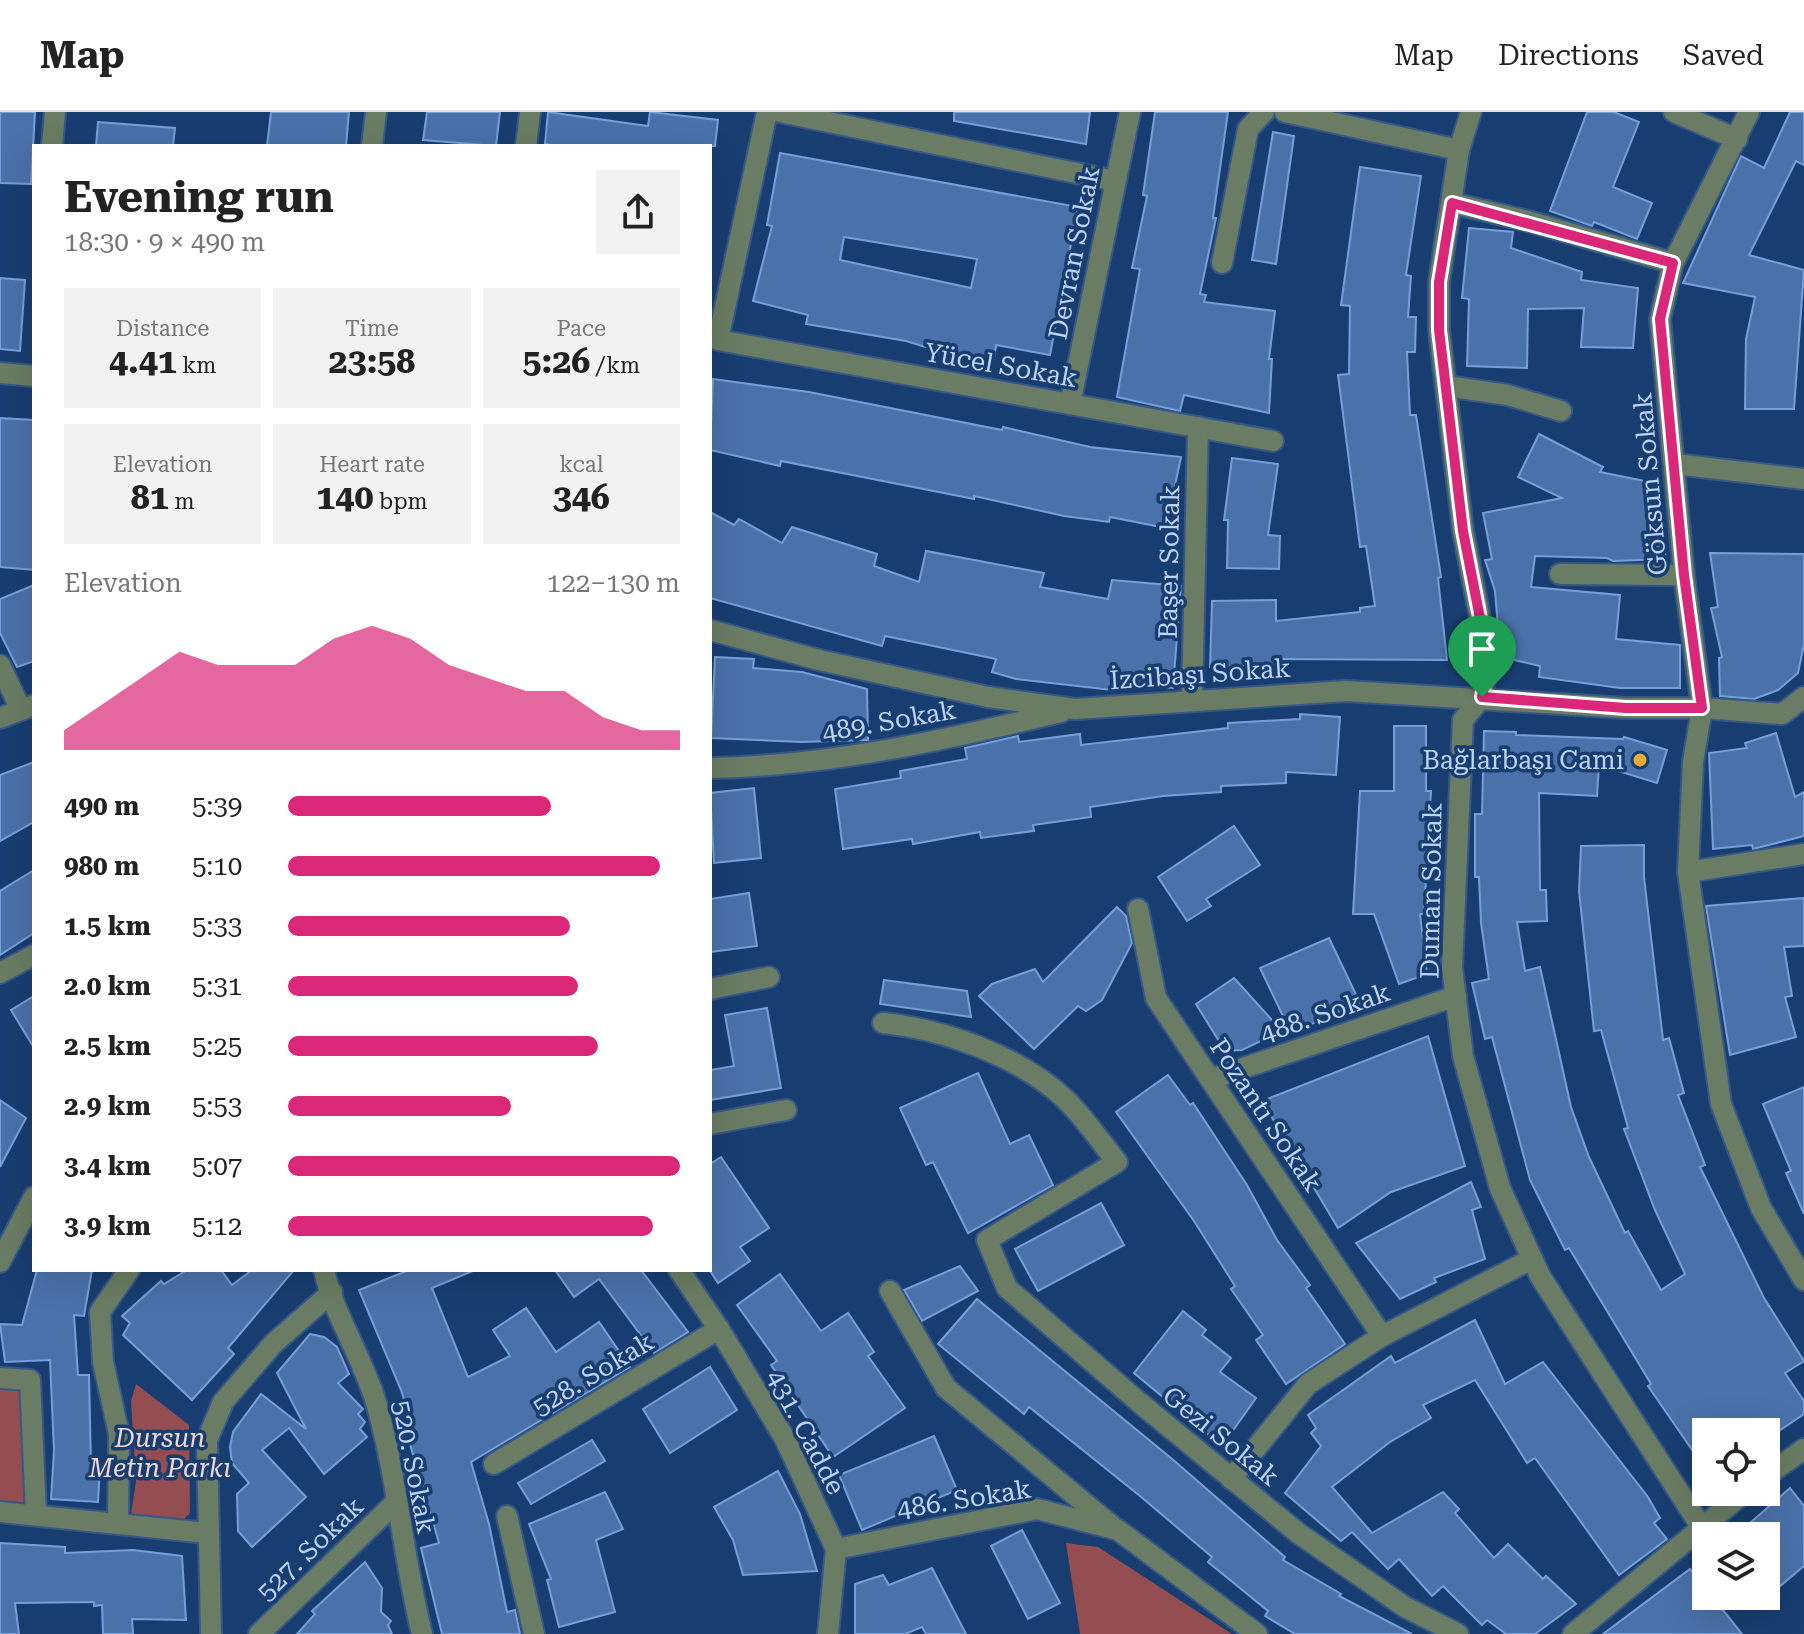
<!DOCTYPE html>
<meta charset="utf-8">
<style>
body{margin:0;font-family:"Roboto Serif",serif;background:#f2f2f2;color:#222;height:100vh;display:flex;flex-direction:column;font-size:30px;white-space:nowrap}
*{box-sizing:border-box;margin:0}
p{font-size:26px;color:#767676}
.icon{flex:none;width:44px;height:44px;fill:none;stroke:currentColor;stroke-width:2;stroke-linecap:round;stroke-linejoin:round}
.map{position:relative;flex:1;overflow:hidden}
.details{position:absolute;left:32px;top:32px;width:680px;height:1128px;display:flex;flex-direction:column;background:#fff;border-radius:0px;box-shadow:0 8px 32px #0002}
.details>*{flex:none}
.controls{position:absolute;left:1692px;top:1306px;display:grid;gap:16px}
.controls a{display:grid;place-items:center;width:88px;height:88px;border-radius:0px;background:#fff;box-shadow:0 8px 32px #0002;font-size:40px}
.pin{position:absolute;display:grid;place-items:center;width:68px;height:68px;color:#fff;margin:-82px -34px;border-radius:50% 50% 50% 0;rotate:-45deg;box-shadow:0 0 8px #0007}
.pin .icon{rotate:45deg}
.round{display:grid;place-items:center;flex:none;width:84px;height:84px;border-radius:0px;background:#f2f2f2}
.overview{display:flex;align-items:center;justify-content:space-between;height:136px;padding:0 32px}
h1{font-size:44px;font-weight:700;line-height:60px}
.figures{display:grid;grid-template-columns:repeat(3,1fr);gap:12px;height:136px;padding:8px 32px}
.figures div{display:grid;align-content:center;border-radius:0px;background:#f2f2f2;text-align:center}
.figures b{font-size:34px;font-weight:700}
.figures small{font-size:22px;font-weight:400}
.figures p{font-size:22px}
.chart{height:224px;padding:16px 32px}
.chart p{display:flex;justify-content:space-between}
.chart svg{width:100%;height:144px;margin-top:8px;fill:#db2777;opacity:.7}
ul{padding:0 32px;list-style:none;font-size:26px}
li{display:grid;grid-template-columns:128px 96px 1fr;align-items:center;height:60px}
li i{height:20px;border-radius:10px;background:#db2777}
header{display:flex;align-items:center;gap:48px;box-sizing:border-box;height:112px;padding:0 40px;background:#fff;border-bottom:2px solid #e0e0e0}
header strong{font-size:38px}
nav{display:flex;gap:44px;margin-inline-start:auto;font-size:28px}
.map>svg:first-child{display:block}
</style>
<header>
<strong>Map</strong>
<nav><a>Map</a><a>Directions</a><a>Saved</a></nav>
</header>
<div class="map">
<svg width="1804" height="1522" viewBox="0 0 1804 1522">
<rect width="100%" height="100%" fill="#183d70"/>
<g fill="#944d51">
<polygon points="136,1272 189,1313 190,1401 181,1410 131,1402 136,1369 131,1289"/>
<polygon points="0,1274 23,1275 28,1391 0,1389"/>
<polygon points="1066,1431 1098,1435 1232,1522 1080,1522"/>
</g>
<g fill="#4a71a9" stroke="#769fda" stroke-width="2" fill-rule="evenodd">
<polygon points="0,0 35,0 31,72 0,71"/>
<polygon points="271,0 349,0 346,34 267,34"/>
<polygon points="427,0 500,0 496,34 423,28"/>
<polygon points="548,0 648,14 650,0 718,8 715,34 556,34 545,32"/>
<polygon points="954,0 1090,0 1086,32 954,9"/>
<polygon points="1155,0 1228,0 1213,106 1216,106 1200,182 1206,183 1204,190 1275,199 1269,247 1272,247 1269,301 1184,283 1180,299 1117,285 1140,157 1132,156 1147,84 1143,83"/>
<polygon points="1587,0 1614,0 1639,10 1613,75 1652,91 1637,127 1594,110 1592,114 1550,99"/>
<polygon points="1790,0 1804,0 1804,53 1796,49 1749,143 1804,158 1794,297 1745,297 1746,227 1755,185 1683,171 1741,44 1764,56"/>
<polygon points="98,10 175,16 173,34 96,34"/>
<polygon points="1273,20 1294,24 1276,152 1252,148"/>
<path d="M 780,41 L 1078,95 L 1050,243 L 996,233 L 994,247 L 945,241 L 906,229 L 806,212 L 808,203 L 753,189 L 772,114 L 767,113 ZM 844,125 L 977,147 L 971,176 L 840,148 Z"/>
<polygon points="1360,55 1421,64 1406,163 1411,164 1408,205 1416,205 1415,240 1407,240 1410,303 1416,303 1441,465 1438,466 1447,548 1276,547 1276,553 1210,555 1212,489 1276,488 1276,509 1360,500 1360,496 1375,494 1366,434 1360,435 1338,263 1349,262 1350,194 1341,193"/>
<polygon points="1469,116 1513,120 1511,136 1582,160 1581,168 1638,176 1633,236 1581,235 1584,196 1528,197 1527,256 1467,254 1469,187 1462,186"/>
<polygon points="0,166 25,168 20,239 0,237"/>
<polygon points="713,267 809,280 1002,318 1003,315 1090,335 1181,345 1166,416 1110,405 1109,410 1064,404 974,384 974,387 781,349 780,354 710,338"/>
<polygon points="0,306 34,308 34,458 0,455"/>
<polygon points="1539,322 1603,355 1600,360 1660,372 1662,405 1659,404 1666,447 1613,449 1607,446 1535,444 1531,475 1620,483 1616,527 1680,533 1680,576 1620,576 1539,565 1540,554 1506,546 1500,541 1495,479 1485,448 1492,447 1483,401 1562,386 1518,365"/>
<polygon points="1232,346 1278,352 1268,423 1280,424 1279,457 1227,456 1228,408 1224,408"/>
<polygon points="710,400 734,413 739,407 782,431 792,415 877,442 874,454 919,470 926,439 1044,461 1040,475 1108,487 1112,468 1181,474 1173,576 1121,572 1120,579 1016,567 992,560 996,547 885,524 882,534 710,486"/>
<polygon points="1710,441 1804,442 1804,532 1798,561 1778,578 1754,587 1720,584 1719,546 1722,545 1711,496 1718,495"/>
<polygon points="34,473 34,549 17,555 0,521 0,487"/>
<polygon points="715,545 754,547 753,556 802,560 867,577 868,628 801,630 711,626"/>
<polygon points="1300,602 1340,605 1336,663 1286,660 1286,671 1221,674 1221,680 1163,684 1090,695 1091,705 1033,713 1034,719 981,726 980,720 913,732 912,727 843,737 835,677 901,666 900,659 967,647 965,636 1018,624 1019,630 1080,622 1081,633 1228,616 1228,611 1300,607"/>
<polygon points="1394,614 1426,614 1426,679 1431,679 1424,802 1420,802 1427,862 1399,872 1374,802 1353,802 1360,679 1394,679"/>
<polygon points="1484,619 1516,620 1516,623 1623,627 1624,625 1667,638 1657,671 1599,653 1597,684 1539,681 1540,778 1546,778 1547,809 1517,810 1525,859 1540,855 1571,995 1589,1045 1625,1121 1628,1119 1661,1178 1685,1162 1655,1098 1624,1017 1628,1016 1601,918 1594,919 1579,779 1581,734 1644,733 1644,765 1663,928 1669,926 1684,981 1678,983 1705,1053 1700,1055 1764,1186 1804,1249 1785,1261 1804,1289 1804,1302 1767,1327 1766,1320 1706,1320 1706,1358 1648,1274 1651,1272 1569,1136 1565,1138 1530,1068 1492,925 1485,927 1472,871 1489,867 1481,811 1479,765 1475,765 1475,702 1482,702"/>
<polygon points="1776,621 1795,685 1804,680 1804,724 1753,737 1752,733 1713,737 1709,641 1747,636 1745,631"/>
<polygon points="34,650 34,710 0,729 0,663"/>
<polygon points="754,676 761,746 714,751 710,681"/>
<polygon points="1234,714 1260,753 1206,787 1211,794 1187,809 1158,765"/>
<polygon points="34,758 34,821 0,843 0,779"/>
<polygon points="749,781 757,834 710,840 710,787"/>
<polygon points="1804,786 1804,834 1784,835 1792,884 1785,885 1796,925 1730,943 1706,794"/>
<polygon points="1117,795 1126,804 1132,831 1102,888 1086,899 1078,894 1034,937 979,884 992,872 1035,857 1043,870"/>
<polygon points="1329,826 1360,891 1291,921 1260,856"/>
<polygon points="1234,866 1282,919 1242,938 1225,939 1196,892"/>
<polygon points="884,868 967,879 971,905 880,892"/>
<polygon points="34,884 34,936 11,898"/>
<polygon points="767,896 781,976 710,988 710,958 734,954 725,903"/>
<polygon points="1428,924 1465,1054 1391,1080 1338,1116 1262,989"/>
<polygon points="978,961 1010,1032 1029,1023 1053,1073 968,1121 933,1050 926,1053 900,996"/>
<polygon points="1168,963 1190,993 1193,991 1247,1073 1277,1128 1310,1173 1306,1176 1345,1232 1286,1272 1256,1228 1263,1223 1231,1177 1235,1174 1194,1109 1116,1000"/>
<polygon points="1804,975 1804,1102 1786,1061 1791,1059 1763,992"/>
<polygon points="0,988 26,1006 0,1055"/>
<polygon points="721,1045 769,1116 740,1135 750,1149 718,1171 710,1159 710,1052"/>
<polygon points="1471,1070 1481,1095 1472,1098 1485,1147 1434,1166 1436,1170 1400,1187 1356,1131"/>
<polygon points="1101,1091 1124,1133 1038,1179 1015,1137"/>
<polygon points="960,1154 978,1179 922,1209 904,1178"/>
<polygon points="37,1158 92,1158 84,1204 74,1203 78,1263 89,1263 91,1354 100,1355 98,1390 51,1387 54,1339 50,1248 5,1250 0,1212 22,1213"/>
<polygon points="187,1158 221,1158 232,1173 252,1158 294,1158 228,1236 234,1242 192,1288 123,1223 130,1211 122,1204 161,1169 164,1172"/>
<polygon points="409,1158 475,1158 432,1176 468,1265 510,1244 493,1218 526,1196 556,1240 599,1210 630,1255 471,1350 489,1412 507,1500 515,1498 520,1522 442,1522 421,1436 439,1431 409,1329 416,1327 401,1278 359,1178"/>
<polygon points="555,1158 641,1158 688,1220 654,1241 599,1167 574,1185"/>
<polygon points="780,1162 821,1219 848,1201 874,1240 868,1244 905,1296 833,1345 771,1253 777,1249 737,1193"/>
<polygon points="977,1187 1171,1346 1285,1445 1283,1448 1341,1482 1339,1484 1412,1522 1295,1522 1265,1504 1268,1499 1208,1450 1212,1445 1140,1384 1029,1295 1024,1302 938,1232"/>
<polygon points="1183,1199 1206,1218 1202,1223 1231,1246 1220,1260 1256,1286 1222,1334 1134,1261"/>
<polygon points="1475,1208 1505,1272 1543,1250 1648,1385 1660,1406 1654,1411 1667,1427 1619,1463 1535,1346 1527,1351 1475,1268 1423,1293 1431,1306 1390,1330 1332,1375 1372,1421 1443,1380 1459,1397 1455,1401 1494,1446 1508,1432 1543,1467 1546,1464 1576,1492 1535,1522 1506,1522 1487,1508 1482,1513 1443,1474 1432,1484 1399,1447 1388,1457 1352,1420 1341,1429 1285,1381 1321,1334 1311,1321 1316,1316 1308,1303 1391,1244 1395,1251"/>
<polygon points="310,1222 324,1225 337,1235 349,1262 338,1271 363,1297 358,1302 365,1310 360,1317 367,1325 324,1362 289,1316 262,1338 306,1385 252,1435 238,1419 237,1382 249,1371 232,1351 230,1335 233,1320 261,1282 306,1317 277,1261"/>
<polygon points="710,1255 737,1298 670,1341 643,1297"/>
<polygon points="934,1324 957,1378 862,1418 839,1363"/>
<polygon points="592,1328 605,1349 531,1392 518,1371"/>
<polygon points="778,1359 800,1402 817,1459 743,1463 733,1428 714,1395"/>
<polygon points="1790,1376 1804,1394 1804,1454 1766,1486 1766,1424 1735,1424"/>
<polygon points="605,1380 623,1417 596,1428 615,1500 559,1515 547,1468 551,1467 529,1412"/>
<polygon points="1022,1418 1060,1491 1028,1507 991,1434"/>
<polygon points="0,1431 65,1435 65,1441 133,1438 182,1444 186,1508 132,1507 133,1522 103,1522 102,1493 94,1494 94,1490 15,1491 19,1522 0,1522"/>
<polygon points="365,1450 382,1476 381,1500 391,1509 388,1513 392,1522 297,1522 315,1502 312,1499"/>
<polygon points="932,1456 966,1522 926,1522 922,1515 905,1522 855,1522 855,1472 883,1463 889,1473"/>
<polygon points="1690,1457 1706,1477 1706,1484 1712,1484 1742,1522 1603,1522"/>
</g>
<g fill="none" stroke-linecap="round" stroke-linejoin="round">
<defs>
<g id="minor">
<polyline points="767,0 718,228 1273,329"/>
<polyline points="780,0 1115,69"/>
<polyline points="1285,0 1459,38"/>
<polyline points="1471,0 1459,38 1439,170 1439,218 1463,419 1488,547 1482,585 1463,608 1452,855 1463,944 1500,1076 1540,1164 1702,1416"/>
<polyline points="1674,0 1737,27"/>
<polyline points="1749,0 1673,151 1660,207 1684,463 1702,596 1693,650 1688,760 1721,992 1761,1096 1804,1168"/>
<polyline points="52,34 55,0"/>
<polyline points="372,34 376,0"/>
<polyline points="526,34 530,0"/>
<polyline points="1452,91 1528,109 1673,151"/>
<polyline points="1222,151 1248,17 1264,0"/>
<polyline points="0,261 34,264"/>
<polyline points="1446,274 1508,283 1561,299"/>
<polyline points="1070,292 1130,0"/>
<polyline points="1675,352 1804,367"/>
<polyline points="1560,462 1684,463"/>
<polyline points="710,518 819,548 988,585 1075,597 1346,579 1626,596 1702,596 1782,602 1804,585"/>
<polyline points="0,553 21,598"/>
<polyline points="1192,587 1198,315"/>
<polyline points="0,606 34,593"/>
<path d="M 710,656 C 830,654 945,628 1061,600"/>
<polyline points="1688,760 1804,742"/>
<polyline points="1138,797 1156,886 1382,1224"/>
<polyline points="0,861 34,843"/>
<polyline points="710,877 769,865"/>
<path d="M 883,911 C 944,917 1019,944 1065,987 C 1084,1005 1100,1029 1117,1050 L 987,1128 L 1007,1176 L 1140,1291 L 1298,1421 L 1405,1495 L 1458,1522"/>
<polyline points="1211,967 1456,884"/>
<polyline points="710,1012 786,998"/>
<polyline points="0,1150 34,1085"/>
<path d="M 324,1158 C 332,1199 365,1250 377,1294 C 398,1369 403,1446 422,1522"/>
<polyline points="679,1158 719,1217 785,1327 836,1437 828,1522"/>
<polyline points="890,1179 946,1276 1112,1414"/>
<polyline points="0,1266 30,1268 36,1403"/>
<polyline points="494,1352 719,1217"/>
<polyline points="1766,1364 1804,1337"/>
<polyline points="1231,1367 1308,1272 1382,1224 1532,1147"/>
<polyline points="0,1400 207,1421"/>
<polyline points="507,1404 534,1522"/>
<polyline points="118,1411 119,1322 103,1250 100,1200 129,1158"/>
<polyline points="836,1437 1037,1397 1118,1418 1257,1522"/>
<polyline points="211,1522 207,1328 223,1290 273,1232 332,1180"/>
<polyline points="259,1522 397,1389"/>
<polyline points="1573,1522 1745,1380"/>
</g>
</defs>
<use href="#minor" stroke="#365887" stroke-width="24"/>
<use href="#minor" stroke="#6a7c63" stroke-width="20"/>
</g>
<g fill="none" stroke-linecap="round" stroke-linejoin="round">
<defs>
<polygon id="route" points="1452,91 1673,151 1660,207 1684,463 1702,596 1626,596 1482,585 1488,547 1463,419 1439,218 1439,170"/>
</defs>
<use href="#route" stroke="#fff" stroke-width="16"/>
<use href="#route" stroke="#db2777" stroke-width="10"/>
</g>
<circle fill="#eaaa39" stroke="#183d70" stroke-width="3" cx="1640" cy="648" r="8"/>
<g text-anchor="middle" stroke-width="7" stroke-linejoin="round" paint-order="stroke">
<g font-size="26" fill="#bdd3f2" stroke="#183d70">
<text transform="translate(1074 141) rotate(-79)" y="9">Devran Sokak</text>
<text transform="translate(1001 253) rotate(10)" y="9">Yücel Sokak</text>
<text transform="translate(1650 372) rotate(-95)" y="9">Göksun Sokak</text>
<text transform="translate(1169 450) rotate(-89)" y="9">Başer Sokak</text>
<text transform="translate(1200 562) rotate(-4)" y="9">İzcibaşı Sokak</text>
<text transform="translate(889 609) rotate(-10)" y="9">489. Sokak</text>
<text transform="translate(1431 779) rotate(-89)" y="9">Duman Sokak</text>
<text transform="translate(1325 901) rotate(-19)" y="9">488. Sokak</text>
<text transform="translate(1266 1003) rotate(56)" y="9">Pozantı Sokak</text>
<text transform="translate(593 1262) rotate(-31)" y="9">528. Sokak</text>
<text transform="translate(806 1320) rotate(62)" y="9">431. Cadde</text>
<text transform="translate(1221 1324) rotate(39)" y="9">Gezi Sokak</text>
<text transform="translate(414 1355) rotate(79)" y="9">520. Sokak</text>
<text transform="translate(964 1387) rotate(-9)" y="9">486. Sokak</text>
<text transform="translate(310 1437) rotate(-44)" y="9">527. Sokak</text>
</g>
<g font-size="26" fill="#bdd3f2" stroke="#183d70" text-anchor="end">
<text x="1624" y="657">Bağlarbaşı Cami</text>
</g>
<g font-size="26" font-style="italic" fill="#f2d7d7" stroke="#183d70">
<text x="160" y="1335">Dursun<tspan x="160" dy="30">Metin Parkı</tspan></text>
</g>
</g>
</svg>
<div class="controls">
<a><svg class="icon" aria-label="locate" viewBox="0 0 24 24"><circle cx="12" cy="12" r="6"/><path d="M12 2v4M12 18v4M2 12h4M18 12h4"/></svg></a>
<a><svg class="icon" aria-label="layers" viewBox="0 0 24 24"><path d="M12 4l9 5-9 5-9-5zM3 14l9 5 9-5"/></svg></a>
</div>
<div class="pin" style="left:1482px;top:585px;background:#1e9e55"><svg class="icon" aria-label="arrive" viewBox="0 0 24 24"><path d="M6 21V4h12l-3 4 3 4H6"/></svg></div>
<section class="details">
<div class="overview"><div><h1>Evening run</h1><p>18:30 · 9 × 490 m</p></div><a class="round"><svg class="icon" aria-label="share" viewBox="0 0 24 24"><path d="M12 15V3M7 8l5-5 5 5M5 13v7h14v-7"/></svg></a></div>
<div class="figures">
<div><p>Distance</p><b>4.41<small> km</small></b></div>
<div><p>Time</p><b>23:58</b></div>
<div><p>Pace</p><b>5:26<small> /km</small></b></div>
</div>
<div class="figures">
<div><p>Elevation</p><b>81<small> m</small></b></div>
<div><p>Heart rate</p><b>140<small> bpm</small></b></div>
<div><p>kcal</p><b>346</b></div>
</div>
<div class="chart"><p><span>Elevation</span>122–130 m</p>
<svg viewBox="0 0 160 44" preserveAspectRatio="none"><path d="M0 44V38L10 30L20 22L30 14L40 18L50 18L60 18L70 10L80 6L90 10L100 18L110 22L120 26L130 26L140 34L150 38L160 38V44z"/></svg>
</div>
<ul>
<li><b>490 m</b>5:39<i style="width:67%"></i></li>
<li><b>980 m</b>5:10<i style="width:95%"></i></li>
<li><b>1.5 km</b>5:33<i style="width:72%"></i></li>
<li><b>2.0 km</b>5:31<i style="width:74%"></i></li>
<li><b>2.5 km</b>5:25<i style="width:79%"></i></li>
<li><b>2.9 km</b>5:53<i style="width:57%"></i></li>
<li><b>3.4 km</b>5:07<i style="width:100%"></i></li>
<li><b>3.9 km</b>5:12<i style="width:93%"></i></li>
</ul>
</section>
</div>
